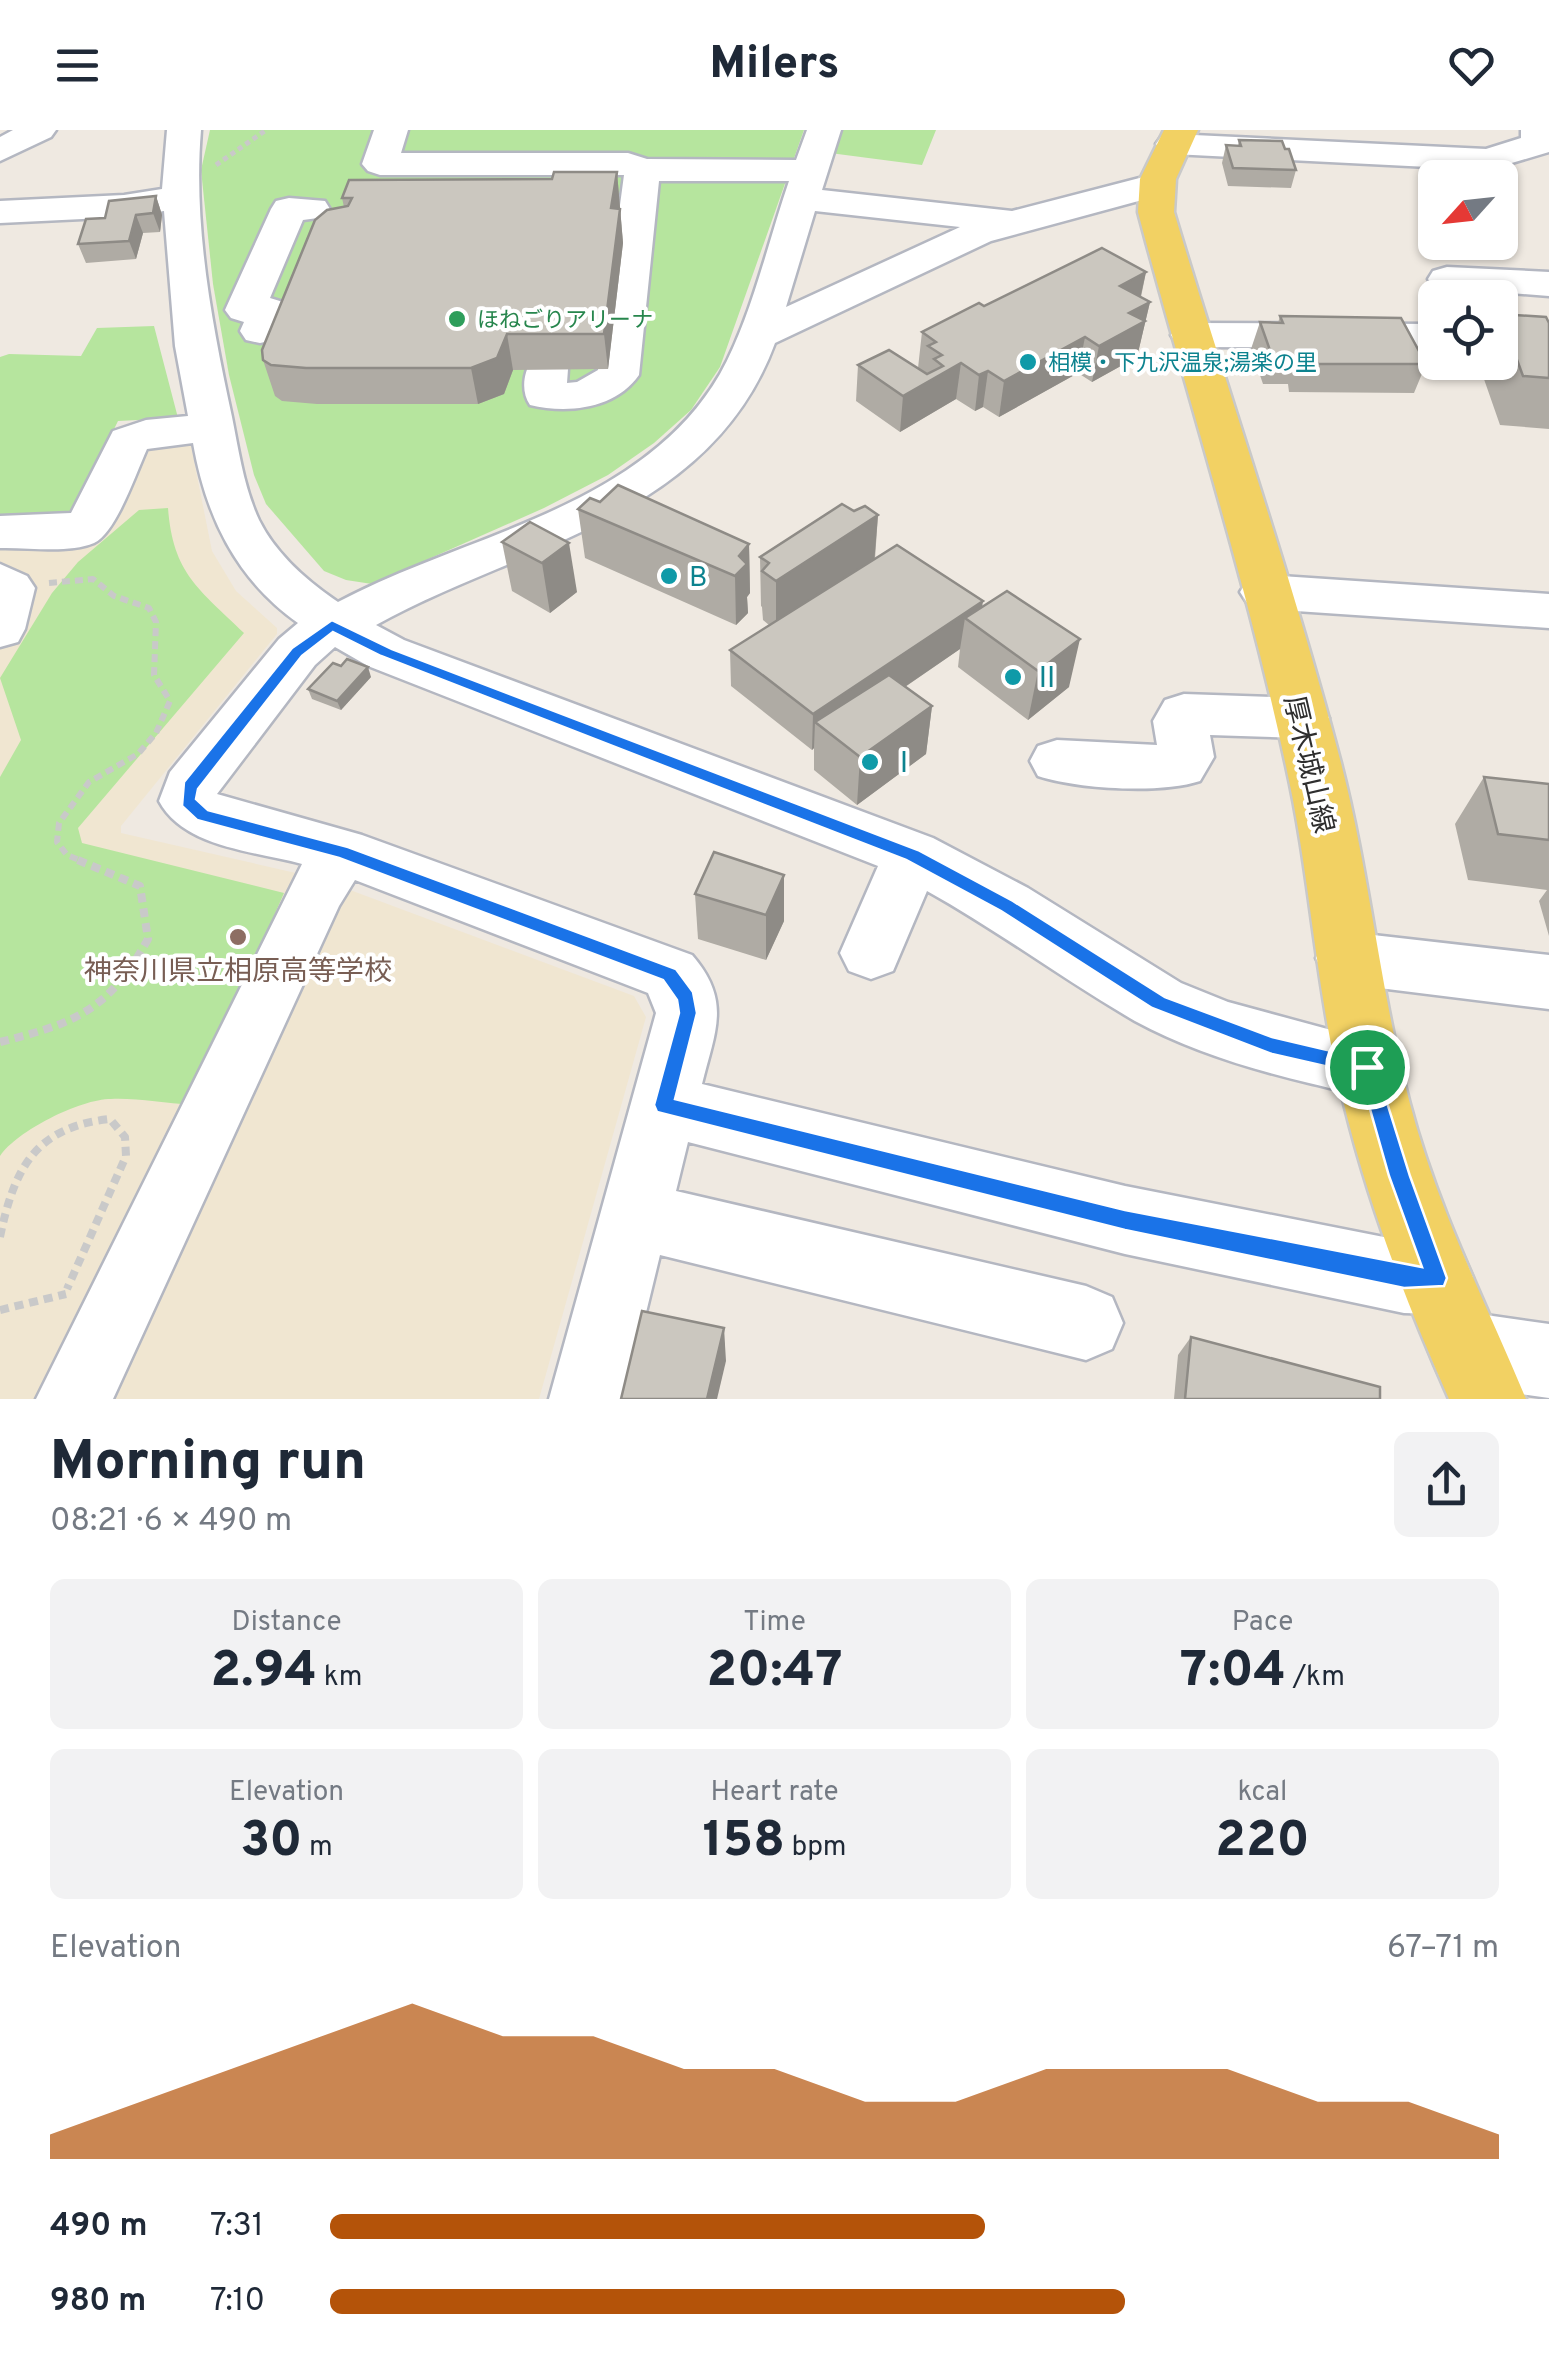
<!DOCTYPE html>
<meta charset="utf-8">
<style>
body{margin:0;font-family:Overpass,"Noto Sans JP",sans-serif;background:#f2f2f3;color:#1f2937;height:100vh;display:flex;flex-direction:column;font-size:38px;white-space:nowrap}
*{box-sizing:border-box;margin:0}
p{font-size:32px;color:#747a83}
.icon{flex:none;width:55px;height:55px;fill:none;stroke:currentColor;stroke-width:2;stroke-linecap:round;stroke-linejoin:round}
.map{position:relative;height:1269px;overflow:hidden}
.side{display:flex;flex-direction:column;background:#fff;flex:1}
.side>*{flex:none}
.needle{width:65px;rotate:243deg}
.fabs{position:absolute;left:1418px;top:30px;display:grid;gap:20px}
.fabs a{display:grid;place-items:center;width:100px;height:100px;border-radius:15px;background:#fff;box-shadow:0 2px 8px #0004;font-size:50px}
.pin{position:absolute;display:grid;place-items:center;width:85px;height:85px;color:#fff;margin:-42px;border:5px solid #fff;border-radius:50%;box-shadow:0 2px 10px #0007}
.round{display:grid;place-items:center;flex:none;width:105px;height:105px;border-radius:15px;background:#f2f2f3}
.overview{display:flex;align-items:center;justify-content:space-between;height:170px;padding:0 50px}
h1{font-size:55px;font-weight:800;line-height:75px}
.figures{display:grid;grid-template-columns:repeat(3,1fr);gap:15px;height:170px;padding:10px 50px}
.figures div{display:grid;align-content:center;border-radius:15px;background:#f2f2f3;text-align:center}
.figures b{font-size:50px;font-weight:800}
.figures small{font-size:28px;font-weight:400}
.figures p{font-size:28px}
.chart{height:280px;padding:20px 50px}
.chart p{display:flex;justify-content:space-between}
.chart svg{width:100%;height:180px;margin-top:10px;fill:#b45309;opacity:.7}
ul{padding:0 50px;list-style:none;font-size:32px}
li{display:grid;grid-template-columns:160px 120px 1fr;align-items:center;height:75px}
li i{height:25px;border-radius:12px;background:#b45309}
header{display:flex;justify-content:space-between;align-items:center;height:130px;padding:0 50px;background:#fff;font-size:45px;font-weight:800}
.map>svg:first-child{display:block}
</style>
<header><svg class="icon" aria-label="menu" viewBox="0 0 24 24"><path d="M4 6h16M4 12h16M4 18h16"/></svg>Milers<svg class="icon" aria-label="heart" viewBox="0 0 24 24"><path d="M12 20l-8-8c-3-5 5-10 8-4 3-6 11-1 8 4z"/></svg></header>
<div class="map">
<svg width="1549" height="1269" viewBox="0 0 1549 1269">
<rect width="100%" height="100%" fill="#efe9e1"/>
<polygon fill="#f0e6d1" points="185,313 191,316 212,421 236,461 277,498 277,504 121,696 121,703 318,748 634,866 646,887 539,1269 0,1269 0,411 97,411 143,319"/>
<g fill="#b6e59e">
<polygon points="210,0 804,0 720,237 691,280 654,313 608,345 544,378 372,454 346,450 324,441 266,374 254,345 229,245 213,154 201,40"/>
<polygon points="837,0 936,0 922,35 830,23"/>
<polygon points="154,196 178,288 118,291 68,392 0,387 0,227 9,224 81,226 97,198"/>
<path d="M 168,378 C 173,444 199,459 244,503 L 78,698 L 82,713 L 284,763 L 191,975 C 165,973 137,968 111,969 C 80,969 17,1001 0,1026 L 0,647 L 21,610 L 0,548 L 52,463 L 78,432 L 139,380 Z"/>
</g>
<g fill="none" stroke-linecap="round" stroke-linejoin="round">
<defs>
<g id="minor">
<polygon points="13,0 56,0 51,7 0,31 0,7"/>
<path d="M 167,0 L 201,0 C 193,95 212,194 232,287 C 239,322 244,358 259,390 C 276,424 307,451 338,472 C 465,404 642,379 720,244 C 751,189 768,112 789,51 L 659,51 L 639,245 C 615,279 568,284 530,275 C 521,262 523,243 532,230 L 547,226 L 562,230 L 568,239 L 567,253 L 577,252 L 598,240 L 624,45 L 380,45 L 368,41 L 362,34 L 374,0 L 408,0 L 401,23 L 628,23 L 647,29 L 796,30 L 807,0 L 841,0 L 822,60 L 1012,81 L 1155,44 L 1168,47 L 1173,55 L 1168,63 L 991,111 L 775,213 C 710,389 520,415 376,495 L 404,510 L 933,708 L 1028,758 L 1181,853 L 1228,872 L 1390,916 L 1400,937 L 1390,958 C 1359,969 1340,960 1309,953 C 1250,939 1188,920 1135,891 C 1064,850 999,801 927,761 L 893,841 L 871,849 L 849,841 L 840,823 L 878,736 L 368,536 L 335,517 L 315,535 L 217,664 L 362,705 L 692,825 C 732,871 715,901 702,954 L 1125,1056 L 1404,1111 L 1437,1112 L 1462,1123 L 1473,1148 L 1462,1173 L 1437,1184 L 1404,1183 L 1125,1124 L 688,1012 L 676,1061 L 1086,1156 L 1112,1167 L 1123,1193 L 1112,1219 L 1086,1230 L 660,1125 L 625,1269 L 549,1269 L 656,883 L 648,863 L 355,750 L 339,776 L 113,1269 L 36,1269 L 302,734 C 255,721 184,718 159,671 L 170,642 L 279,509 L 298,493 C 235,448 206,386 193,313 L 147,319 C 136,343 116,403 94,413 C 68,424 28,417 0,418 L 0,386 L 71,383 L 113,301 L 146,290 L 188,286 L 175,216 L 164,81 L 124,87 L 0,93 L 0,71 L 124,65 L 162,59 ZM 815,81 L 960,97 L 786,177 Z"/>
<polygon points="1521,0 1549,0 1549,22 1488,40 1173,24 1161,21 1156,14 1161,7 1173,4 1486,19 1521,8"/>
<polygon points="289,68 325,71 330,79 325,87 303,90 270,168 283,172 289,180 274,210 260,213 246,210 240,201 244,192 231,188 225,180 271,79 276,71"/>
<polygon points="1447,137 1549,142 1549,166 1433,157 1428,149 1433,141"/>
<polygon points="1191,193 1435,194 1435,218 1191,217 1177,214 1171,205 1177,196"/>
<polygon points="0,434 27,446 35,458 25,499 18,512 0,517"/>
<polygon points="1265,445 1549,464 1549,498 1265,479 1248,474 1240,462 1248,450"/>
<path d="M 1184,564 L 1302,568 L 1321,574 L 1329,588 L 1321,602 L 1302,608 L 1210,605 L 1214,627 L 1200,651 C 1160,664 1078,659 1038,646 L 1030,631 L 1038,616 L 1057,610 L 1157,615 L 1153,591 L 1165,570 Z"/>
<polygon points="1347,802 1549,825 1549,879 1347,854 1325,847 1316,828 1325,809"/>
<polygon points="1465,1182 1549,1194 1549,1268 1465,1256 1439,1245 1428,1219 1439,1193"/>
</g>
<path id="major" d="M 1164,0 L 1198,0 L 1176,49 L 1174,82 C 1229,266 1292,447 1341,633 C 1370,745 1380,861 1410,974 C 1437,1077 1485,1171 1526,1269 L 1449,1269 C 1401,1161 1359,1050 1335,934 C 1314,835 1308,734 1286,636 C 1246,449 1187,267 1138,82 L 1140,49 Z"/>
</defs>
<use href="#minor" stroke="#b4b7c1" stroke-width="5"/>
<use href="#major" stroke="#c9c9c9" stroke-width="5"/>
<polyline stroke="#c9c9c9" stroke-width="5" stroke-dasharray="5 4" stroke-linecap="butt" points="216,35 266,0"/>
<polyline stroke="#c9c9c9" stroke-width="6" stroke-dasharray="8 5" stroke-linecap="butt" points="49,453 93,449 114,466 149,478 156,492 154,545 170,571 156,603 138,624 89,652 59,693 57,712 67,725 79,730"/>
<g stroke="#c9c9c9" stroke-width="8" stroke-dasharray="9 6" stroke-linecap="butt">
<path d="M 0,912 C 76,893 109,880 148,809 L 140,756 L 73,728"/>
<path d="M 0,1107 C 14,1040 34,997 110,989 L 125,1007 L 126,1026 L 67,1159"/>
<polyline points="0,1180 66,1164"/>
</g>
<use href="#minor" fill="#fff" fill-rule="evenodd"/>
<use href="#major" fill="#f2d163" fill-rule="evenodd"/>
</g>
<g fill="#afaba4">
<polygon points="1239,10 1296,40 1291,58 1228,56 1222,33 1226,15 1238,16"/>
<polygon points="617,42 623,113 608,239 513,240 504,264 478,274 317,274 282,271 275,266 263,230 344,77 342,68"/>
<polygon points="156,66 162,85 160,102 143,103 136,129 86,133 78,114 105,88"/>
<polygon points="1146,142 1141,167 1150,172 1137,227 1092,252 1078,243 999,287 983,277 975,281 956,269 900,302 856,271 858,235 925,242 918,238 922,202 984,176"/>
<polygon points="1500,184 1549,193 1549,299 1500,295 1478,232 1500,232"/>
<polygon points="1280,186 1426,234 1414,263 1289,262 1288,254 1263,254 1251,219 1260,192 1278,193"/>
<polygon points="600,372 749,414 750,463 747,467 748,483 736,495 585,428 578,379"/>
<polygon points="854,381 878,385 875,429 983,477 1069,557 1028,590 958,537 960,519 905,557 932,576 926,624 857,675 814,640 814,618 812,620 731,556 730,520 769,495 763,490 762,477 761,476 760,427"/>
<polygon points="530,392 577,462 550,483 512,461 502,412"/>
<polygon points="371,547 341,580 312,569 308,559"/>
<polygon points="1484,647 1549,654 1549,806 1539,771 1547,760 1468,750 1455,694"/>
<polygon points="784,745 784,791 766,830 698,809 695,764"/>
<polygon points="1191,1207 1380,1269 1174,1269 1178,1225"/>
</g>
<g fill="#8e8b86">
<polygon points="617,42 623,113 608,239 604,204 611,78"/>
<polygon points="156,66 162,85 160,102 153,83"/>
<polygon points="136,85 143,103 136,129 129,111"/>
<polygon points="1146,142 1138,178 1120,156"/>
<polygon points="1150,172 1137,227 1092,252 1099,216 1129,183"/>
<polygon points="507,204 513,240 504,264 478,274 471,238"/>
<polygon points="1085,207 1078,243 999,287 1004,251"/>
<polygon points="961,233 956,269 900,302 903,266"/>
<polygon points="988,241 983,277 975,281 979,245"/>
<polygon points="878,385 874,434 776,500 776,451"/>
<polygon points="569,413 577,462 550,483 542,433"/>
<polygon points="749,414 750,463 747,467 748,483 736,495 735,446 739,426"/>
<polygon points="983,471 979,499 965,488 960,519 833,606 815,592 814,618 812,620 813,584"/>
<polygon points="1080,509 1069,557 1028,590 1038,541"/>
<polygon points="368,537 371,547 341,580 337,571"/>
<polygon points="932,576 926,624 857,675 860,627"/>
<polygon points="784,745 784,791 766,830 766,785"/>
<polygon points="724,1198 726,1231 717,1269 707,1269"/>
</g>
<g fill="#cbc7bf" stroke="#8e8b86" stroke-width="2.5">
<polygon points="1239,10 1282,11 1285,19 1289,19 1296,40 1233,38 1226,15 1241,16"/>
<polygon points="554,42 617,42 611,78 620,79 604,204 507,204 497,228 471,238 306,238 271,235 263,230 262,220 315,90 327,80 348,76 352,68 342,68 349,50 552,49"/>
<polygon points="156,66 153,83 136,85 129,111 78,114 86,89 105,88 109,71"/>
<polygon points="1102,118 1146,142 1120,156 1150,172 1129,183 1145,191 1099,216 1085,207 1004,251 988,241 979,245 961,233 903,266 858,235 889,220 927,244 943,236 934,229 942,225 928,216 936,212 922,202 979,173 984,176"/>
<polygon points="1500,184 1546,187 1549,193 1549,248 1523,246"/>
<polygon points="1280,186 1401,188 1426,234 1298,234 1298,226 1272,226 1260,192 1283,193"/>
<polygon points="618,355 749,414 739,426 747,434 735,446 578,379 590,368 600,372"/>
<polygon points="842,374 854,381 865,376 878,385 776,451 762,441 769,433 760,427"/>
<polygon points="530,392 569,413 542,433 502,412"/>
<polygon points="897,415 983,471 813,584 730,520"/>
<polygon points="1007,461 1080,509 1038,541 965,488"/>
<polygon points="347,529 368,537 337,571 308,559 333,533 341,536"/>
<polygon points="889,545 932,576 860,627 815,592"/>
<polygon points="1484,647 1549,654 1549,710 1498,704"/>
<polygon points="714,722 784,745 766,785 695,764"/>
<polygon points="642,1181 724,1198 707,1269 621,1269"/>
<polygon points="1191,1207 1380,1257 1380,1269 1185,1269"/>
</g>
<path fill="#1a73e8" stroke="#fff" stroke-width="2.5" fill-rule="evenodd" d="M 332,490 L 392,519 L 918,720 L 1013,771 L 1165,867 L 1272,907 L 1374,931 L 1410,1046 L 1447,1148 L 1444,1156 L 1404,1158 L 1125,1100 L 657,982 L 654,975 L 679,883 L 677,870 L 663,850 L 339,728 L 197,690 L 182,676 L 184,652 L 292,518 ZM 333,502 L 381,526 L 906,730 L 1001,781 L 1152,878 L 1272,924 L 1360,944 L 1389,1046 L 1422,1137 L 1125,1080 L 675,969 L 697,883 L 693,862 L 676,839 L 348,717 L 208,680 L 196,669 L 198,659 L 302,526 Z"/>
<circle fill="#2e9e5b" stroke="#fff" stroke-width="4" cx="457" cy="189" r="10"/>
<g fill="#0f9aa8" stroke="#fff" stroke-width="4">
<circle cx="1028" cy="232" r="10"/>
<circle cx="669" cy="446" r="10"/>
<circle cx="1013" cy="547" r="10"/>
<circle cx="870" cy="632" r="10"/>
</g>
<circle fill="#8d6e63" stroke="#fff" stroke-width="4" cx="238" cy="807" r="10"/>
<g text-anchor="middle" stroke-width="8" stroke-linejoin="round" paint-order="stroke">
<g font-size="22" fill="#27864d" stroke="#fff" text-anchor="start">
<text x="477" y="197">ほねごりアリーナ</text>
</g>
<g font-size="22" fill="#0d838f" stroke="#fff" text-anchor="start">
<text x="1048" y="240">相模・下九沢温泉;湯楽の里</text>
</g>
<g font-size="28" fill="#0d838f" stroke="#fff" text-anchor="start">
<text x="689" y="456">B</text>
<text x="1033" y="557">Ⅱ</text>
<text x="890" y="642">Ⅰ</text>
</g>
<g font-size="28" fill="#2e2e2e" stroke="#fff">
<text transform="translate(1310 634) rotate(77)" y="10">厚木城山線</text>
</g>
<g font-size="28" fill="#785e54" stroke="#fff">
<text x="238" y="850">神奈川県立相原高等学校</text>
</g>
</g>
</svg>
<div class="fabs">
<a><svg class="needle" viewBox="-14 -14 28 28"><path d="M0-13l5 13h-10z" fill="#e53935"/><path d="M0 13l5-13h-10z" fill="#747a83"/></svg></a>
<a><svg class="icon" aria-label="locate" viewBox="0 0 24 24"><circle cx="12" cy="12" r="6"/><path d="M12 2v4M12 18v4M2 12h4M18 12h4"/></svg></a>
</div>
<div class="pin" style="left:1367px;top:937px;background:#1e9e55"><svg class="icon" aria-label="arrive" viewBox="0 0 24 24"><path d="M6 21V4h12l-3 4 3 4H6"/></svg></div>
</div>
<section class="side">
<div class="overview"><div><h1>Morning run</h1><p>08:21 · 6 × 490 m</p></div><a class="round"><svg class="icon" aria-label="share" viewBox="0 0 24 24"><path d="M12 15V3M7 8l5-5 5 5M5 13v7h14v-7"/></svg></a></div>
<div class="figures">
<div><p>Distance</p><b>2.94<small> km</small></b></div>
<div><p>Time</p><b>20:47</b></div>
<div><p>Pace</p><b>7:04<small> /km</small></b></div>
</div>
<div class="figures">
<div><p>Elevation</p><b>30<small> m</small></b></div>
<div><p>Heart rate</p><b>158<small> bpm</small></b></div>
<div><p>kcal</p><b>220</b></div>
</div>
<div class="chart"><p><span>Elevation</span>67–71 m</p>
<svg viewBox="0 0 160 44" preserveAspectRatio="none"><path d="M0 44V38L10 30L20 22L30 14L40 6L50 14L60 14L70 22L80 22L90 30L100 30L110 22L120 22L130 22L140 30L150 30L160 38V44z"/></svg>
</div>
<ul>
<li><b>490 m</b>7:31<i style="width:56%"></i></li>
<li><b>980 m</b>7:10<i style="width:68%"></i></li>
</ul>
</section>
